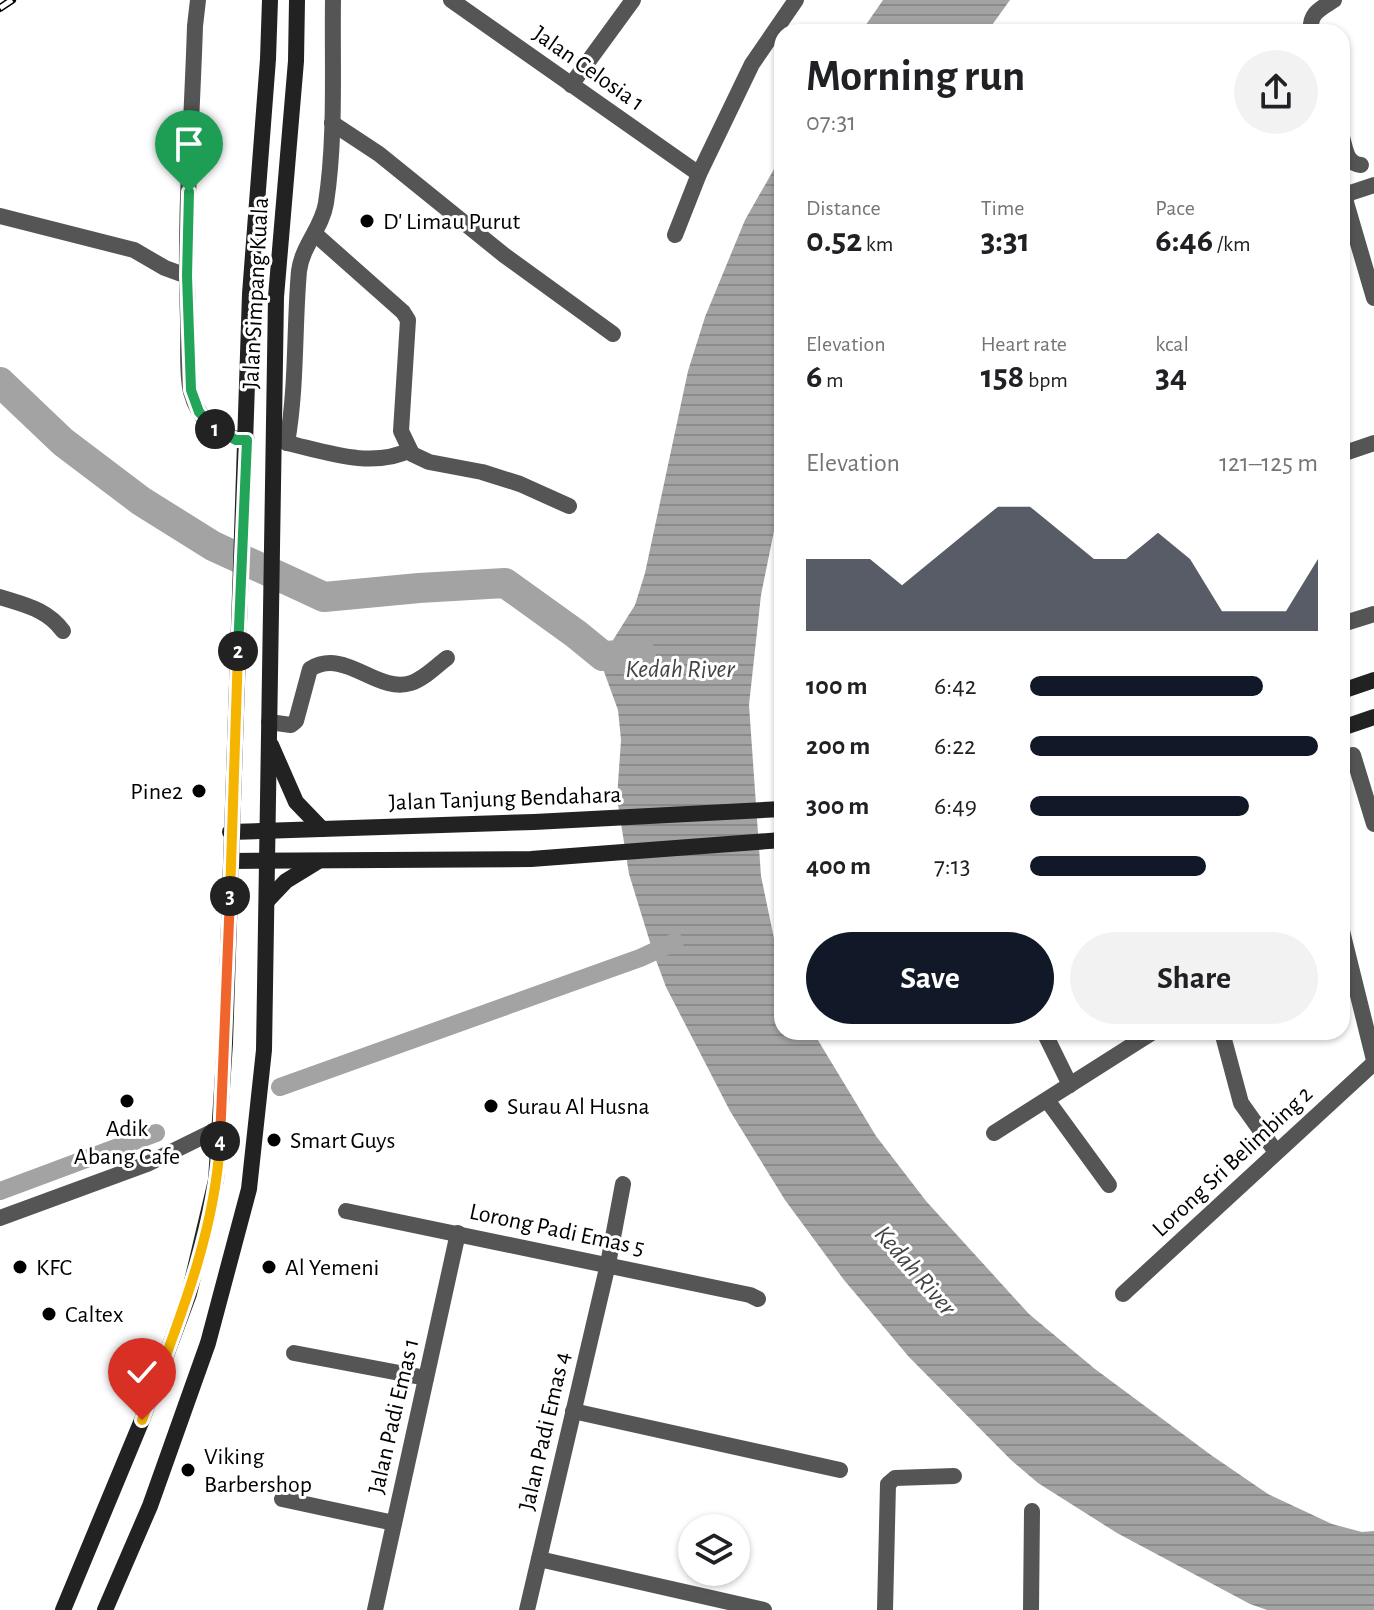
<!DOCTYPE html>
<meta charset="utf-8">
<style>
body{margin:0;font-family:"Alegreya Sans",sans-serif;background:#f2f2f2;color:#202124;height:100vh;display:flex;flex-direction:column;font-size:30px;white-space:nowrap}
*{box-sizing:border-box;margin:0}
p{font-size:26px;color:#757577}
.icon{flex:none;width:44px;height:44px;fill:none;stroke:currentColor;stroke-width:2;stroke-linecap:round;stroke-linejoin:round}
.map{position:relative;flex:1;overflow:hidden}
.side{position:absolute;left:774px;top:24px;width:576px;height:1016px;display:flex;flex-direction:column;background:#fff;border-radius:24px;box-shadow:0 2px 6px #0004}
.side>*{flex:none}
.buttons{position:absolute;left:678px;top:1514px;display:grid;gap:16px}
.buttons a{display:grid;place-items:center;width:72px;height:72px;border-radius:50%;background:#fff;box-shadow:0 2px 6px #0004;font-size:40px}
.pin{position:absolute;display:grid;place-items:center;width:68px;height:68px;color:#fff;margin:-82px -34px;border-radius:50% 50% 50% 0;rotate:-45deg;box-shadow:0 0 8px #0007}
.pin .icon{rotate:45deg}
.km{position:absolute;width:40px;height:40px;margin:-20px;border-radius:50%;background:#222;color:#fff;font-size:22px;line-height:40px;text-align:center}
.round{display:grid;place-items:center;flex:none;width:84px;height:84px;border-radius:42px;background:#f2f2f2}
.head{display:flex;align-items:center;justify-content:space-between;height:136px;padding:0 32px}
h1{font-size:44px;font-weight:700;line-height:60px}
.metrics{display:grid;grid-template-columns:repeat(3,1fr);gap:12px;height:136px;padding:8px 32px}
.metrics div{display:grid;align-content:center}
.metrics b{font-size:34px;font-weight:700}
.metrics small{font-size:22px;font-weight:400}
.metrics p{font-size:22px}
.chart{height:224px;padding:16px 32px}
.chart p{display:flex;justify-content:space-between}
.chart svg{width:100%;height:144px;margin-top:8px;fill:#111827;opacity:.7}
.action{display:flex;gap:16px;margin-top:auto;padding:16px 32px}
.action a{flex:1;height:92px;border-radius:48px;background:#111827;color:#fff;font-size:32px;font-weight:700;line-height:92px;text-align:center}
.action a+a{background:#f2f2f2;color:#202124}
ul{padding:0 32px;list-style:none;font-size:26px}
li{display:grid;grid-template-columns:128px 96px 1fr;align-items:center;height:60px}
li i{height:20px;border-radius:10px;background:#111827}
.map>svg:first-child{display:block}
</style>
<div class="map">
<svg width="1374" height="1610" viewBox="0 0 1374 1610">
<defs>
<pattern id="water-rules" width="6" height="5" patternUnits="userSpaceOnUse" patternTransform="scale(2)"><rect width="6" height="5" fill="#a3a3a3"/><path d="M0 2.5h6" fill="none" stroke="#8b8b8b"/></pattern>
</defs>
<rect width="100%" height="100%" fill="#fff"/>
<g fill="url(#water-rules)">
<polygon points="883,0 1010,0 987,32 861,32"/>
<polygon points="782,155 782,492 761,595 749,705 761,876 776,948 782,962 782,1032 813,1032 876,1136 926,1201 1029,1314 1095,1369 1211,1455 1268,1494 1332,1524 1362,1532 1374,1531 1374,1610 1267,1610 1250,1604 1117,1533 1038,1483 1011,1460 909,1357 844,1280 785,1200 730,1111 666,987 653,952 629,874 617,798 621,740 618,710 603,669 603,656 635,605 645,573 688,371 705,317 745,220"/>
</g>
<g fill="none" stroke-linecap="round" stroke-linejoin="round">
<g stroke="#a3a3a3" stroke-width="18">
<polyline points="280,1087 640,958 675,942"/>
<polyline points="0,1191 156,1133"/>
</g>
<polyline stroke="#a3a3a3" stroke-width="30" points="0,382 63,442 141,501 213,546 324,597 419,588 505,583 576,634 603,656 641,654"/>
<g stroke="#555" stroke-width="16">
<path d="M 198,0 L 195,26 C 192,123 184,221 188,319 C 189,340 186,372 191,392 C 198,419 219,439 247,440"/>
<polyline points="451,0 699,174"/>
<path d="M 1311,32 C 1309,13 1320,9 1334,0"/>
<polyline points="571,85 633,0"/>
<polyline points="332,123 379,154 504,255 613,334"/>
<path d="M 1342,137 C 1346,150 1346,163 1361,165"/>
<polyline points="1374,185 1350,193 1345,199 1374,298"/>
<polyline points="0,216 134,250 165,268 187,276"/>
<polyline points="315,234 403,312 408,320 401,431 412,454 429,462 482,472 520,484 569,506"/>
<polyline points="675,235 699,174 752,64 796,0"/>
<path d="M 287,443 C 297,386 294,328 299,271 C 302,246 322,228 326,203 C 336,137 332,67 333,0"/>
<path d="M 287,443 C 326,452 372,469 410,450"/>
<polyline points="1342,454 1374,443"/>
<path d="M 0,597 C 25,605 47,609 63,631"/>
<polyline points="1342,624 1374,614"/>
<path d="M 269,722 L 291,725 L 296,721 L 310,669 C 345,647 377,694 411,683 C 424,679 436,666 447,658"/>
<polyline points="1353,755 1374,824"/>
<polyline points="1342,931 1374,1060"/>
<polyline points="1044,1032 1070,1085"/>
<polyline points="1222,1032 1241,1103 1276,1152"/>
<polyline points="1047,1100 1109,1185"/>
<polyline points="994,1133 1153,1032"/>
<polyline points="346,1211 750,1295 758,1299"/>
<polyline points="0,1218 147,1164 220,1128"/>
<polyline points="1123,1294 1374,1063"/>
<polyline points="294,1353 426,1378"/>
<polyline points="573,1411 840,1470"/>
<polyline points="282,1499 394,1523"/>
<polyline points="539,1559 764,1610"/>
<polyline points="375,1610 458,1233"/>
<polyline points="527,1610 608,1264 623,1184"/>
<polyline points="885,1610 888,1484 895,1478 954,1476"/>
<polyline points="1031,1610 1032,1511"/>
</g>
<g stroke="#222" stroke-width="16">
<polyline points="1342,691 1374,680"/>
<polyline points="1342,728 1374,717"/>
<polyline points="271,745 296,802 322,829"/>
<polyline points="230,832 534,822 782,809"/>
<polyline points="231,861 531,859 782,840"/>
<polyline points="267,901 286,881 317,862"/>
<polyline points="63,1610 142,1420 189,1294 216,1180 225,1043 250,294 268,59 270,0"/>
<polyline points="105,1610 150,1506 208,1343 249,1189 264,1050 276,297 296,61 297,0"/>
</g>
<defs>
<polyline id="rail" points="0,8 12,0"/>
</defs>
<use href="#rail" stroke="#000" stroke-width="8"/>
<use href="#rail" stroke="#fff" stroke-width="5" stroke-dasharray="15" stroke-linecap="butt"/>
</g>
<g fill="none" stroke-linecap="round" stroke-linejoin="round">
<defs>
<polyline id="split-1" points="189,192 187,276 191,390 199,412 215,429"/>
<polyline id="split-2" points="215,429 236,440 247,440 238,651"/>
<polyline id="split-3" points="230,896 238,651"/>
<polyline id="split-4" points="220,1141 230,896"/>
<path id="split-5" d="M 142,1420 C 175,1330 215,1237 220,1141"/>
</defs>
<use href="#split-1" stroke="#fff" stroke-width="16"/>
<use href="#split-2" stroke="#fff" stroke-width="16"/>
<use href="#split-3" stroke="#fff" stroke-width="16"/>
<use href="#split-4" stroke="#fff" stroke-width="16"/>
<use href="#split-5" stroke="#fff" stroke-width="16"/>
<use href="#split-1" stroke="#22a559" stroke-width="10"/>
<use href="#split-2" stroke="#22a559" stroke-width="10"/>
<use href="#split-3" stroke="#f5b400" stroke-width="10"/>
<use href="#split-4" stroke="#f0652b" stroke-width="10"/>
<use href="#split-5" stroke="#f5b400" stroke-width="10"/>
</g>
<g fill="#000" stroke="#fff" stroke-width="3">
<circle cx="367" cy="221" r="8"/>
<circle cx="199" cy="791" r="8"/>
<circle cx="127" cy="1101" r="8"/>
<circle cx="491" cy="1106" r="8"/>
<circle cx="274" cy="1140" r="8"/>
<circle cx="20" cy="1267" r="8"/>
<circle cx="269" cy="1267" r="8"/>
<circle cx="49" cy="1314" r="8"/>
<circle cx="188" cy="1470" r="8"/>
</g>
<g text-anchor="middle" stroke-width="6" stroke-linejoin="round" paint-order="stroke">
<g font-size="24" fill="#000" stroke="#fff">
<text transform="translate(589 68) rotate(35)" y="8">Jalan Celosia 1</text>
<text transform="translate(255 293) rotate(-87)" y="8">Jalan Simpang Kuala</text>
<text transform="translate(505 798) rotate(-2)" y="8">Jalan Tanjung Bendahara</text>
<text transform="translate(1232 1161) rotate(-43)" y="8">Lorong Sri Belimbing 2</text>
<text transform="translate(557 1229) rotate(12)" y="8">Lorong Padi Emas 5</text>
<text transform="translate(393 1416) rotate(-77)" y="8">Jalan Padi Emas 1</text>
<text transform="translate(544 1431) rotate(-77)" y="8">Jalan Padi Emas 4</text>
</g>
<g font-size="24" fill="#000" stroke="#fff" text-anchor="start">
<text x="383" y="229">D' Limau Purut</text>
<text x="183" y="799" text-anchor="end">Pine2</text>
<text x="507" y="1114">Surau Al Husna</text>
<text x="127" y="1136" text-anchor="middle">Adik<tspan x="127" dy="28">Abang Cafe</tspan></text>
<text x="290" y="1148">Smart Guys</text>
<text x="36" y="1275">KFC</text>
<text x="285" y="1275">Al Yemeni</text>
<text x="65" y="1322">Caltex</text>
<text x="204" y="1464">Viking<tspan x="204" dy="28">Barbershop</tspan></text>
</g>
<g font-size="26" font-style="italic" fill="#444" stroke="#fff">
<text x="680" y="677">Kedah River</text>
<text transform="translate(916 1270) rotate(49)" y="9">Kedah River</text>
</g>
</g>
</svg>
<div class="buttons">
<a><svg class="icon" aria-label="layers" viewBox="0 0 24 24"><path d="M12 4l9 5-9 5-9-5zM3 14l9 5 9-5"/></svg></a>
</div>
<div class="pin" style="left:189px;top:192px;background:#1e9e55"><svg class="icon" aria-label="arrive" viewBox="0 0 24 24"><path d="M6 21V4h12l-3 4 3 4H6"/></svg></div>
<div class="pin" style="left:142px;top:1420px;background:#d93025"><svg class="icon" aria-label="check" viewBox="0 0 24 24"><path d="M5 12l5 5 9-10"/></svg></div>
<b class="km" style="left:215px;top:429px">1</b>
<b class="km" style="left:238px;top:651px">2</b>
<b class="km" style="left:230px;top:896px">3</b>
<b class="km" style="left:220px;top:1141px">4</b>
<section class="side">
<div class="head"><div><h1>Morning run</h1><p>07:31</p></div><a class="round"><svg class="icon" aria-label="share" viewBox="0 0 24 24"><path d="M12 15V3M7 8l5-5 5 5M5 13v7h14v-7"/></svg></a></div>
<div class="metrics">
<div><p>Distance</p><b>0.52<small> km</small></b></div>
<div><p>Time</p><b>3:31</b></div>
<div><p>Pace</p><b>6:46<small> /km</small></b></div>
</div>
<div class="metrics">
<div><p>Elevation</p><b>6<small> m</small></b></div>
<div><p>Heart rate</p><b>158<small> bpm</small></b></div>
<div><p>kcal</p><b>34</b></div>
</div>
<div class="chart"><p><span>Elevation</span>121–125 m</p>
<svg viewBox="0 0 160 44" preserveAspectRatio="none"><path d="M0 44V22L10 22L20 22L30 30L40 22L50 14L60 6L70 6L80 14L90 22L100 22L110 14L120 22L130 38L140 38L150 38L160 22V44z"/></svg>
</div>
<ul>
<li><b>100 m</b>6:42<i style="width:81%"></i></li>
<li><b>200 m</b>6:22<i style="width:100%"></i></li>
<li><b>300 m</b>6:49<i style="width:76%"></i></li>
<li><b>400 m</b>7:13<i style="width:61%"></i></li>
</ul>
<div class="action"><a>Save</a><a>Share</a></div>
</section>
</div>
